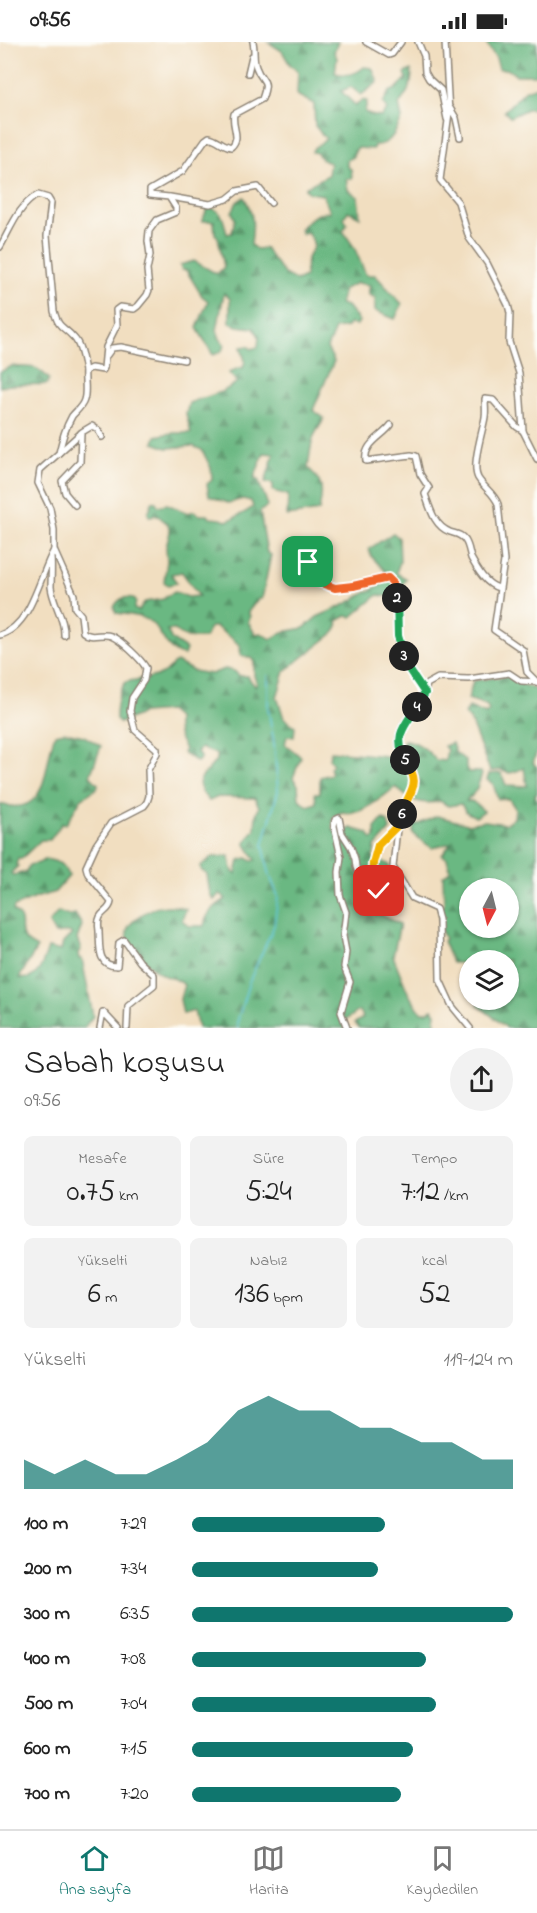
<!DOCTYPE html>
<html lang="tr">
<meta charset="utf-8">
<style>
body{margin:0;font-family:"Indie Flower",sans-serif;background:#f2f2f2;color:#222;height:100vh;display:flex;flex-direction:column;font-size:22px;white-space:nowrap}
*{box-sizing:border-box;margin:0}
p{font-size:20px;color:#767676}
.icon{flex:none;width:33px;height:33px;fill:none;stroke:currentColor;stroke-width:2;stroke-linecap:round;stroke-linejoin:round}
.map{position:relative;height:986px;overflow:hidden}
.drawer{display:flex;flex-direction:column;background:#fff;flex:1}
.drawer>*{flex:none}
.needle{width:39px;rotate:187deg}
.fabs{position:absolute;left:459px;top:836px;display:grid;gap:12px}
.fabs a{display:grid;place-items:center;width:60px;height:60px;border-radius:50%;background:#fff;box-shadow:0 2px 4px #0004;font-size:30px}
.pin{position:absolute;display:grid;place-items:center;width:51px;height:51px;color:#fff;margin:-26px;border-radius:12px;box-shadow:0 3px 9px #0006}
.km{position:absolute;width:30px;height:30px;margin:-15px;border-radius:50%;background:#222;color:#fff;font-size:16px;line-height:30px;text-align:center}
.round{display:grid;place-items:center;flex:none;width:63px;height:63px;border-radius:32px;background:#f2f2f2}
.headline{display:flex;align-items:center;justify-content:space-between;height:102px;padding:0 24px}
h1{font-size:33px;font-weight:600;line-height:45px}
.stats{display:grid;grid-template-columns:repeat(3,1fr);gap:9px;height:102px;padding:6px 24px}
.stats div{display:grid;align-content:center;border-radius:9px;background:#f2f2f2;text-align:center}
.stats b{font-size:30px;font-weight:600}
.stats small{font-size:16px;font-weight:400}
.stats p{font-size:16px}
.chart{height:168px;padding:12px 24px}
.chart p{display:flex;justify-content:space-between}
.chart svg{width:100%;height:108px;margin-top:6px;fill:#0f766e;opacity:.7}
ul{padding:0 24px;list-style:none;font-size:20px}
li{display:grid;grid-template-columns:96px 72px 1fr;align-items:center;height:45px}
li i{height:15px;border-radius:8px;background:#0f766e}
.status{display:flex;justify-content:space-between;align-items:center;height:42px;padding:0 30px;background:#fff;direction:ltr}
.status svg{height:16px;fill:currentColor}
.menu{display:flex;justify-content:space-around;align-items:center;height:84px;border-top:2px solid #e0e0e0;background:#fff;font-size:16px;color:#767676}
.menu a{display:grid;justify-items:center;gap:3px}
.menu .current{color:#0f766e}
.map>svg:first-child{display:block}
</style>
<div class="status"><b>09:56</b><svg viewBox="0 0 49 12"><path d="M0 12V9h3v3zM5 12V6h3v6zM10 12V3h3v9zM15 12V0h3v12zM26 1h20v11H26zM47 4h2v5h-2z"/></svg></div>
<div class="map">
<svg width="537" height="986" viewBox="0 0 537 986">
<defs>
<pattern id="forest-firs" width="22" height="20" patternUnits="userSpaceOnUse" patternTransform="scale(1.5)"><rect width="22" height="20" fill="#6bb882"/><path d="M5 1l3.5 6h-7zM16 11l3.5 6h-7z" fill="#58966b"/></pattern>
</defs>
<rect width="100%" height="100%" fill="#fdfcf7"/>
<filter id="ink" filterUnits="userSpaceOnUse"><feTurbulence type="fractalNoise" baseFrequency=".0167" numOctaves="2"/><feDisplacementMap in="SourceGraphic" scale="12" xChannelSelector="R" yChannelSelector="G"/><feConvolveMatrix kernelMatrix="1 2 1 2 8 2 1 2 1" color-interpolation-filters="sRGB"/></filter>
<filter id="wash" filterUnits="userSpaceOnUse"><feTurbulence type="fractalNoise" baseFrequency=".008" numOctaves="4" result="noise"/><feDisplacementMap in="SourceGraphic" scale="24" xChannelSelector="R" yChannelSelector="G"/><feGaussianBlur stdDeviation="1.35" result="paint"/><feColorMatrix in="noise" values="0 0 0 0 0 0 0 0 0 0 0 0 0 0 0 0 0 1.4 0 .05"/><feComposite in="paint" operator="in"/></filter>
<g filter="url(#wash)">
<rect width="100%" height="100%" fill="#f1dec0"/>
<g fill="url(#forest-firs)" stroke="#4b7256" stroke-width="1.5" fill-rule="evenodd">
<path d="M 268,0 L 338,0 L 334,10 L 337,16 L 335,31 C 347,34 355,33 364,25 L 372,26 L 378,40 L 361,53 L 351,45 L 341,49 L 355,63 L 362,58 L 367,59 L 365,70 L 370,73 L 381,75 L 387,68 L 383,61 L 389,50 L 396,47 L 407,36 L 405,31 L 411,28 C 414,41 407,52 399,62 L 402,77 C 395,90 391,104 374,103 L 373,107 L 357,106 L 352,116 L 347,118 L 347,125 L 351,127 L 352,136 L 346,137 L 348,148 L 358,155 L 360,175 L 348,169 L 344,176 L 347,182 L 343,189 L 354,205 L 366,233 L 375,233 L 402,262 L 395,277 L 375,269 L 375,256 L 368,252 L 370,243 L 357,241 L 344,247 L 340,262 L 347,264 L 359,279 L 357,283 L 349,282 L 347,285 L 335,287 L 327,306 L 334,319 L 313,368 L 324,376 C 322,382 319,385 316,390 C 310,400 310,414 308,426 C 324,440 323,449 319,469 L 287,474 L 288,453 L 273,449 L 273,442 L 265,440 L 274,412 L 264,411 L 254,436 L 259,439 C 260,448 267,455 267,464 L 260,470 L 267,511 L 271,513 L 262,557 L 258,557 L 248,570 L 250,574 L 248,580 L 255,592 L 261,591 L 271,597 L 283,590 L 304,586 L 317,575 L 342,564 L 382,542 L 386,530 L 371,514 L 369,507 L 393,491 L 399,496 L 400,520 L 396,531 L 407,537 L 391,555 L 378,553 L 352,575 L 346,574 L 337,579 L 338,584 L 335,590 L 285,629 L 277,655 L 284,676 L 295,684 L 294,695 L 287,694 L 285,702 L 301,715 L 293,736 L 298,743 L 299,757 L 308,764 L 316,761 L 315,751 L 320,751 L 320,735 L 332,732 L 330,725 L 333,723 L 329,716 L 331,709 L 397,715 L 404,698 C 418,699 427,708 436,718 L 445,719 L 447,708 L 444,704 L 452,701 L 455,710 L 466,719 L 466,726 L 469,730 L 480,730 L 482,732 L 477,746 L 471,755 L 468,756 L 467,759 L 472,759 L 484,769 L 476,775 L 466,770 L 461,762 L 448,764 L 440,759 C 423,764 408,758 396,745 C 381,755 360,776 342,770 L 333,775 L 333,787 L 339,793 L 351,786 L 368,791 L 371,797 L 375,796 L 375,786 L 383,777 L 388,780 L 390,788 L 375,805 L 373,817 L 389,822 L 395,836 L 393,840 L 361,863 L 400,882 L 393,914 L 409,953 L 421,970 L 427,970 L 432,967 L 436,971 L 434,986 L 359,986 L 355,981 L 363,976 L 359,969 L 343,980 L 345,986 L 198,986 L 194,969 L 183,972 L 180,957 L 184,943 C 178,936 171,937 163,933 C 152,927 127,904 127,890 C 127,883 136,877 141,873 C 156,863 169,862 186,867 L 182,878 L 189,884 L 204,884 C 206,871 215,864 226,857 L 220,851 L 214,858 L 210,852 L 207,832 L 202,829 L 200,825 L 212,815 L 229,814 L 233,830 L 236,832 L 239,818 L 247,816 L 252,819 L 256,818 L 245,801 L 255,787 L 256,773 L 259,765 L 255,756 L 218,755 L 209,759 C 189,737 204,736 217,717 L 216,712 L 201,706 L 197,710 L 201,716 L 197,720 L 183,711 L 185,707 C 178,696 176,688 177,676 L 169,669 L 143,671 L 120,681 L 116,677 C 116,664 118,650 126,640 C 141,635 165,638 173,622 L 177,620 L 193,629 L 211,632 L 225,627 L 234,629 L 240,634 L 247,634 L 255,644 L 257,642 L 254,634 L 254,620 L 251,616 L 240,613 L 240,603 L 216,585 L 210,585 L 205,596 C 193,597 183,596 175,588 L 167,588 L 172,598 L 186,607 L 184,613 C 164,611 163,587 148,578 C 139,573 126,572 116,571 L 114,565 C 119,557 124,554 133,556 L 136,560 L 134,567 L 139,569 L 145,560 L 164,557 L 166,554 L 175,550 L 188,555 L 199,554 L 182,530 L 171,532 L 177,541 L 168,543 L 164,540 L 167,519 L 166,505 L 170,490 L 168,482 L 157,473 L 149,474 L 148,471 L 153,459 L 156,460 L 158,464 L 167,462 L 188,471 L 194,469 L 200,473 L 208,473 L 210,476 L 221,477 L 226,479 C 231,478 250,468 253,465 L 251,459 L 243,457 L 228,461 L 209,454 L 207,442 L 212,438 L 211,426 L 202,408 L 193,404 L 167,406 L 154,401 L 156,394 L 172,391 L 191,391 L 186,372 L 189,361 C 206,354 224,352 237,340 L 229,331 L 238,326 L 243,326 L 245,319 L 241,305 L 248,304 L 251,307 L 258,305 L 259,294 L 254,286 L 237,284 L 230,281 L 230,257 L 224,251 L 217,288 L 220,297 L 225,303 L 221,310 L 213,313 L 197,286 L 208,259 L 202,254 L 186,228 L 182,228 L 180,223 L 194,219 L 217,232 L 224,225 L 218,195 L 215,192 L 214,179 L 202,179 L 208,165 C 224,169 223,177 227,192 L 232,191 L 235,177 L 232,170 L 237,160 L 244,155 C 255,174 253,182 251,203 L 256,207 L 265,206 L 284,232 L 297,239 L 305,235 L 307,216 L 314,204 L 312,197 L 307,191 L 302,192 L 300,187 C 309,177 316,170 330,170 L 323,153 L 310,151 L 305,147 L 306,145 L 328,133 L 330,121 L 322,118 L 317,111 L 312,110 L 313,107 L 326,97 L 315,84 L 314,62 L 297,53 L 298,29 L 290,23 L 282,9 Z"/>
<polygon points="485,0 537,0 537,33 516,33 507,27 499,27 496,16"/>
<polygon points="537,44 537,66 527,67 510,75 504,69 526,48"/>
<path d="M 12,324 C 32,327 33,320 49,337 L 47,342 C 33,344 12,340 0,345 L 0,330 Z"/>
<path d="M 507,634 L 524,643 L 537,648 L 537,709 L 533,721 L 537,725 L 537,751 L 535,752 L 537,761 L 537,986 L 507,986 L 478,963 L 480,957 L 508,957 L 508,918 L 470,918 L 469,921 L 452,921 L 443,899 L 445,897 L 441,888 L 439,865 L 444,863 L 443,834 L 450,829 L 447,816 L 442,813 L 451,801 L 432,806 L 418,796 L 413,791 L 414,784 L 437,774 L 467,782 L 485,779 L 505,782 L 514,776 L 515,766 L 509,757 L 498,757 L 493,742 L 487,738 L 489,732 L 501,731 L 506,743 L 527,744 L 524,726 C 517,729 509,734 501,728 L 490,729 L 470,678 L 465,672 L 469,665 L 486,672 L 489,668 L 486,663 L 468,657 L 473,639 ZM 470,846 L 508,846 L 508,885 L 470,885 Z"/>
<path d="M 65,690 L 84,694 L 101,704 L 90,734 L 98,742 L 97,746 L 81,757 L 66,782 L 62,781 L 50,798 L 41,798 L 22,816 L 18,816 L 16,823 L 18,824 L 11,831 L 13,833 L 26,830 L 29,823 L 39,821 L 45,817 C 57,819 65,822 69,834 L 55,850 L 35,856 L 14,865 L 13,869 C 28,879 17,886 24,897 C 27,901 34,904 37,906 L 19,936 C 38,940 43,921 48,906 L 61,909 L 63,901 L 72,892 L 69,890 L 55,892 L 49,881 L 58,870 L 69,874 L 75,872 L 82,883 L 77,897 L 81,908 L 78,912 L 79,917 L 82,917 L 93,974 L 84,986 L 0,986 L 0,762 C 50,777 43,723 55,692 Z"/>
</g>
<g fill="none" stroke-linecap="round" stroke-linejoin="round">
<polyline stroke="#61c8dd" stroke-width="1.5" points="238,986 237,981 249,940 274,884 278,854 270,834 263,803 278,749 274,701 268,666 268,633"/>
</g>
</g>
<g filter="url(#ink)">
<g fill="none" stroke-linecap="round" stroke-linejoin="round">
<defs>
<g id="minor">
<polyline points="366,0 389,13 392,12 401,0"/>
<polyline points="418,0 424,14 425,30 429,37 441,48 447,77"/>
<polyline points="445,0 449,71 440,138 458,160 469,196 487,221 508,263 510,271 509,300 519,331 523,389"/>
<polyline points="248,31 252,14"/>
<polyline points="450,66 456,76 460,95"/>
<polyline points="170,155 210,162 227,157 237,149 258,145 271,161"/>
<path d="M 0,205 C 10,188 19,162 38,153 L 48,156 L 51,161 L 47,194 L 54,269 C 59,288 63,283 74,296 C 81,303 83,319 85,329"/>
<polyline points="107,313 112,306 121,305 184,318"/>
<path d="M 391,383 C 382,395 363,402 366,419 L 411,413 L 416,414 L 420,432 L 429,446 L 425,452 C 430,466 434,484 450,490 C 456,492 461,492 465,498 C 469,504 469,510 471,516 C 477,527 486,543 499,546"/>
<polyline points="60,410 82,390 92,384 98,388 102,395"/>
<path d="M 537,417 L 523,389 L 517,385 L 493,358 L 485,357 C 485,363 486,369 485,375 C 483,389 471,423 478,436 C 484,446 494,451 498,462 L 504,519 L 494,588 L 523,608 L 527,630 L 537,640"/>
<polyline points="75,463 65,451 62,439 80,420 81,391"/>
<path d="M 303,505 L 316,539 C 335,546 344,547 364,542 C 372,540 379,536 388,536 C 403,550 395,576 398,595 C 401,610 407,622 414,635 C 418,641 420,646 425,651"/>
<path d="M 51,515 C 52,526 51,536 51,545 C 53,562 65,577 64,593"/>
<path d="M 0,593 C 32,584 40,532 54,508"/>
<polyline points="397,786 393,825 412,856 436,867 439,878 440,938 452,964 470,986"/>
<polyline points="100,986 103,970 118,986"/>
<path d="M 127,986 L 128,964 L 154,943 L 154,933 L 140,920 L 124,898 L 119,901 L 117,924 C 97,924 100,905 99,890 C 99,885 97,881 100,875 C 103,869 110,868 111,860 L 88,832 L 86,825 L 96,803 L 111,781 L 144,764 L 147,760 L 149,754 L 148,728 L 157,711 L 157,707 L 135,688 L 130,669 L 132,656 L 144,638 L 146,626 C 141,617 121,598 111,594 C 101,590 92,598 83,590 L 81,573 L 75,566 L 74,553 L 54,508 L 54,488 L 50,466 L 38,441 L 40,428 L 59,411 C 63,395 64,389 72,374 C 76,369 82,365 84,358 C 87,349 84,338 85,329 L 91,326 L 103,328 L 104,326 L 106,305 L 117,283 L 116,268 L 120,265 L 134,267 L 138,264 L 147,253 L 149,248 L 147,228 L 150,213 L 148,199 L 149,189 L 157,178 L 176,170 L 176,166 L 169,155 L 150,153 L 150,148 L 183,129 L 205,98 L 209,95 C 218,97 222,103 231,105 C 242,95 231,85 234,72 L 262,57 C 270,35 262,42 256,25 C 253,18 255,8 253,0"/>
<path d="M 347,986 L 341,970 L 350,940 L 344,925 L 346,910 L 343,894 L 346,870 L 340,853 L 339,830 L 341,815 L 334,784 L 335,778 L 339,776 L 342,791 L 351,805 L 355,817 L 356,825 L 362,842 L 366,851 L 373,857 L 378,869 L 380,853 L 374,841 L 371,828 L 375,811 L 381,799 L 397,785 L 416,739 C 414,725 400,715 399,700 C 398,684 416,669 423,655 C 425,651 426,646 427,642 L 438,636 L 469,637 L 509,631 L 521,639 L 537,640"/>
</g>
</defs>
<use href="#minor" stroke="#8e8476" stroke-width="8"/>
<use href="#minor" stroke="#fff" stroke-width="5"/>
</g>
</g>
<g fill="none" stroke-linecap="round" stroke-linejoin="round" filter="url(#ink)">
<defs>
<polyline id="split-1" points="308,520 316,539 335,546 353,544"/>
<polyline id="split-2" points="353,544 388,536 393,541 397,556"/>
<polyline id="split-3" points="397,556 398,594 404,614"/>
<polyline id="split-4" points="404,614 406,623 425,651 417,665"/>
<path id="split-5" d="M 405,718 C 394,693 403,686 417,665"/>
<path id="split-6" d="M 402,772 C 409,746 423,745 405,718"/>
<polyline id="split-7" points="373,821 378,803 397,784 402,772"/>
<polyline id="split-8" points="373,821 372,836 379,849"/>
</defs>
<use href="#split-1" stroke="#fff" stroke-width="12"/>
<use href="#split-2" stroke="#fff" stroke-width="12"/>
<use href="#split-3" stroke="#fff" stroke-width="12"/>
<use href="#split-4" stroke="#fff" stroke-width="12"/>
<use href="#split-5" stroke="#fff" stroke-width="12"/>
<use href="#split-6" stroke="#fff" stroke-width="12"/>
<use href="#split-7" stroke="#fff" stroke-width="12"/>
<use href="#split-8" stroke="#fff" stroke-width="12"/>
<use href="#split-1" stroke="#f0652b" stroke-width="8"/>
<use href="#split-2" stroke="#f0652b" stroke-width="8"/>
<use href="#split-3" stroke="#22a559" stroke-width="8"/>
<use href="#split-4" stroke="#22a559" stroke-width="8"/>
<use href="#split-5" stroke="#22a559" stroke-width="8"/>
<use href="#split-6" stroke="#f5b400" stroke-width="8"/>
<use href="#split-7" stroke="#f5b400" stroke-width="8"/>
<use href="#split-8" stroke="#f5b400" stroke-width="8"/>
</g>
</svg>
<div class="fabs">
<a><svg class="needle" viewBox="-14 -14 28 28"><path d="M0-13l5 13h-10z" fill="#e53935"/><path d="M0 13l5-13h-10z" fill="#767676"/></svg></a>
<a><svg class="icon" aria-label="layers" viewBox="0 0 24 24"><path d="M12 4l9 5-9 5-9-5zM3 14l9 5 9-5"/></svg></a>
</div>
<div class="pin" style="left:308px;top:520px;background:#1e9e55"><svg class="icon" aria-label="arrive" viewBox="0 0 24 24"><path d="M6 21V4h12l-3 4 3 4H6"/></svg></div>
<div class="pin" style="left:379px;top:849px;background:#d93025"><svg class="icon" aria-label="check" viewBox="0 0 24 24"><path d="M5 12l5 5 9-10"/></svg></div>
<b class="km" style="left:397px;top:556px">2</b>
<b class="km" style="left:404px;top:614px">3</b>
<b class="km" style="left:417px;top:665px">4</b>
<b class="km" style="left:405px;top:718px">5</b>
<b class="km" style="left:402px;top:772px">6</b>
</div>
<section class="drawer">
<div class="headline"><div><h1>Sabah koşusu</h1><p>09:56</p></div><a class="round"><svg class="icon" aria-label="share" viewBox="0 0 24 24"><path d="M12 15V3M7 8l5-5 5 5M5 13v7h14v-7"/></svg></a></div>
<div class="stats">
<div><p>Mesafe</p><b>0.75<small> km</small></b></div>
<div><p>Süre</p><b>5:24</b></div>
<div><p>Tempo</p><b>7:12<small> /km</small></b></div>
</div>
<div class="stats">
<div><p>Yükselti</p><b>6<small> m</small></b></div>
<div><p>Nabız</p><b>136<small> bpm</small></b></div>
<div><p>kcal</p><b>52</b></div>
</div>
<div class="chart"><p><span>Yükselti</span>119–124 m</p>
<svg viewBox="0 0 160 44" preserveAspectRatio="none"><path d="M0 44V32L10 38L20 32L30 38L40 38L50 32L60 25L70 12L80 6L90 12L100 12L110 19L120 19L130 25L140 25L150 32L160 32V44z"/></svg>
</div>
<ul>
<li><b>100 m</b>7:29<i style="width:60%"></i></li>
<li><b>200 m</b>7:34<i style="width:58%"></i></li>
<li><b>300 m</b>6:35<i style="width:100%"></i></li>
<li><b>400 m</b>7:08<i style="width:73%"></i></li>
<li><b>500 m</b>7:04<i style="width:76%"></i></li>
<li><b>600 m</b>7:15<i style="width:69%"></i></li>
<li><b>700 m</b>7:20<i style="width:65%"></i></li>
</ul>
</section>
<nav class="menu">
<a class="current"><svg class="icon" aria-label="home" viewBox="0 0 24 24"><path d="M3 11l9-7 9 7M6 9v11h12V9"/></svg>Ana sayfa</a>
<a><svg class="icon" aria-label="map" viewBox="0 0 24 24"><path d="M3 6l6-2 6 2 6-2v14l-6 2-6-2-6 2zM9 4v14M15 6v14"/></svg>Harita</a>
<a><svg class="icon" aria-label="saved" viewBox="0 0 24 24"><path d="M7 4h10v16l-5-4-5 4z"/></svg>Kaydedilen</a>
</nav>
